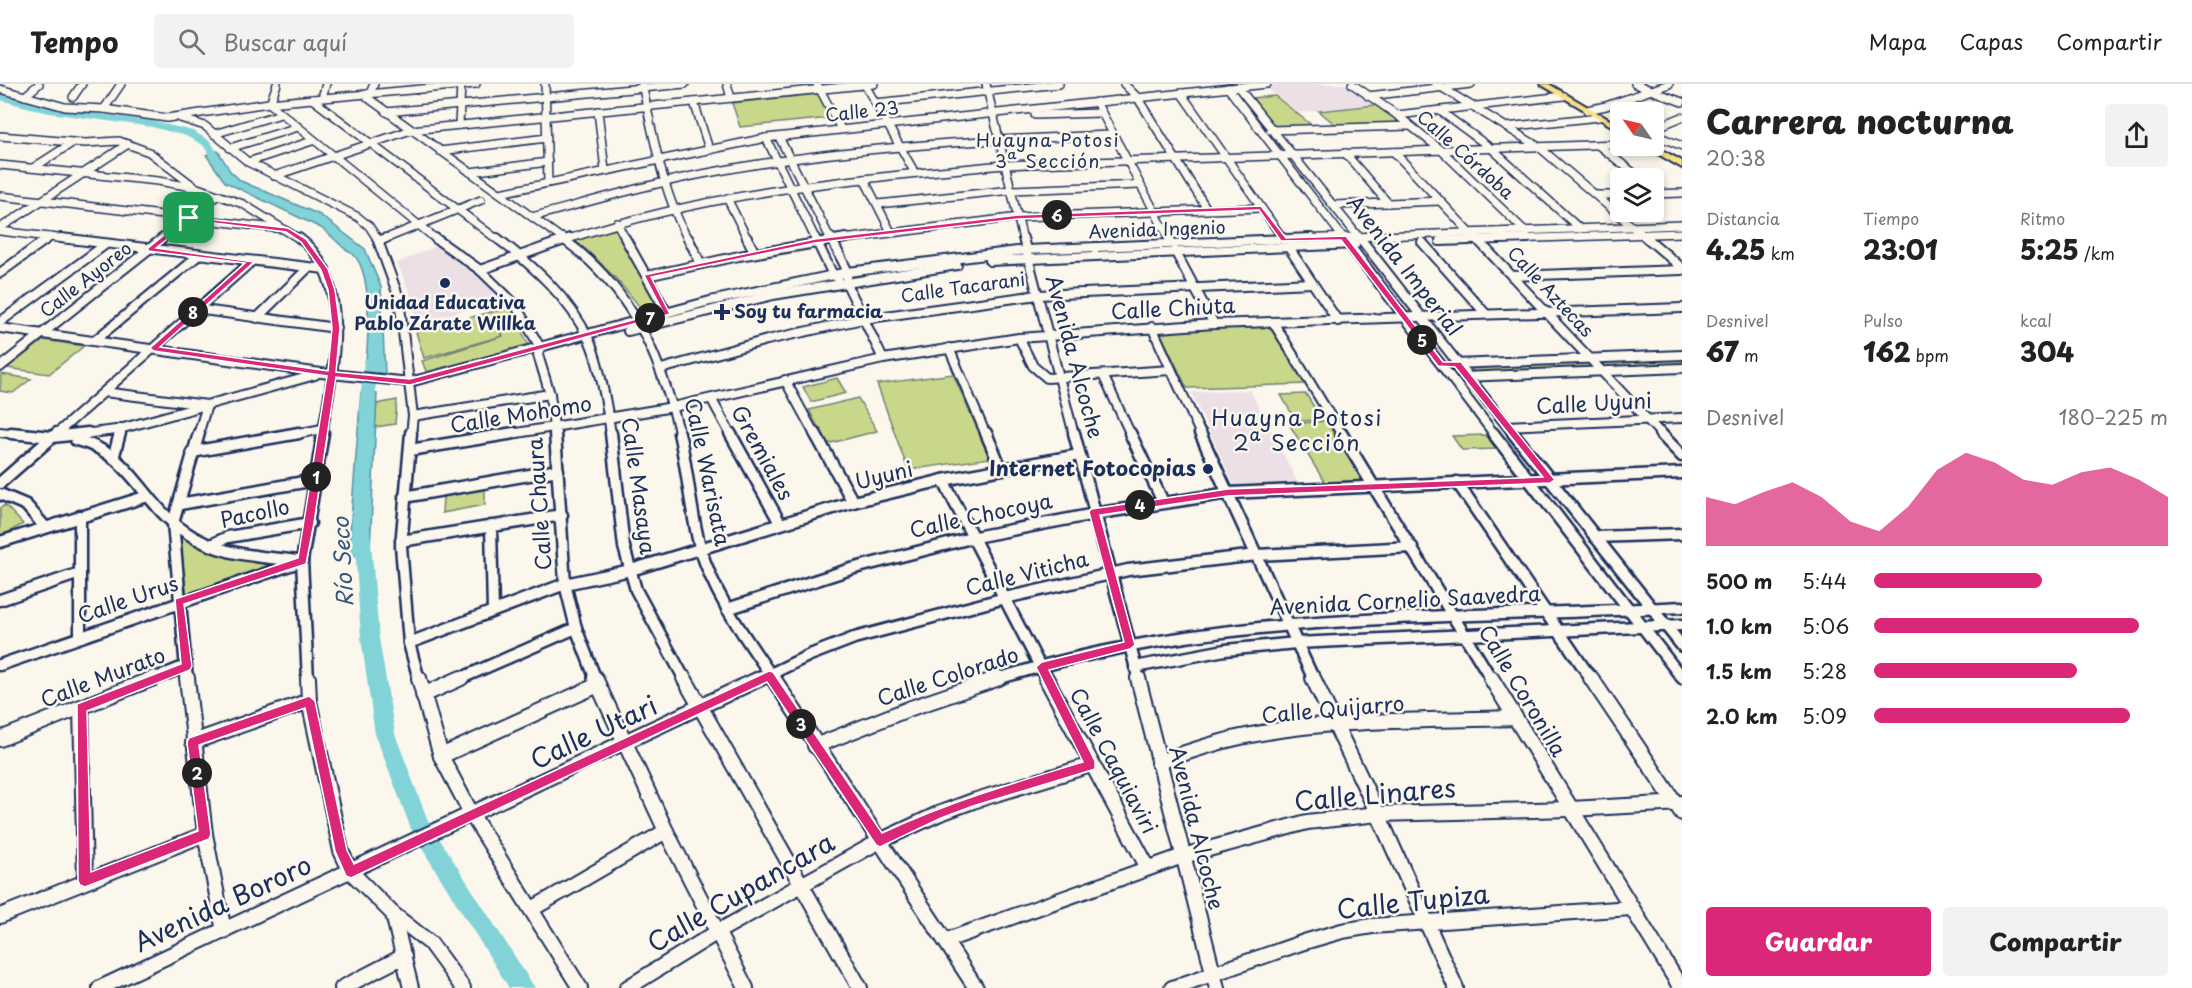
<!DOCTYPE html>
<html lang="es">
<meta charset="utf-8">
<style>
body{margin:0;font-family:"Playpen Sans",sans-serif;background:#f2f2f2;color:#222;height:100vh;display:flex;flex-direction:column;font-size:22px;white-space:nowrap}
*{box-sizing:border-box;margin:0}
p{font-size:20px;color:#767676}
.icon{flex:none;width:33px;height:33px;fill:none;stroke:currentColor;stroke-width:2;stroke-linecap:round;stroke-linejoin:round}
.map{position:relative;flex:1;overflow:hidden}
.sheet{display:flex;flex-direction:column;background:#fff;width:510px}
.sheet>*{flex:none}
.needle{width:39px;rotate:304deg}
.buttons{position:absolute;left:1610px;top:18px;display:grid;gap:12px}
.buttons a{display:grid;place-items:center;width:54px;height:54px;border-radius:6px;background:#fff;box-shadow:0 3px 9px #0003;font-size:30px}
.pin{position:absolute;display:grid;place-items:center;width:51px;height:51px;color:#fff;margin:-26px;border-radius:12px;box-shadow:0 3px 9px #0006}
.km{position:absolute;width:30px;height:30px;margin:-15px;border-radius:50%;background:#222;color:#fff;font-size:16px;line-height:30px;text-align:center}
.round{display:grid;place-items:center;flex:none;width:63px;height:63px;border-radius:6px;background:#f2f2f2}
.overview{display:flex;align-items:center;justify-content:space-between;height:102px;padding:0 24px}
h1{font-size:33px;font-weight:800;line-height:45px}
.metrics{display:grid;grid-template-columns:repeat(3,1fr);gap:9px;height:102px;padding:6px 24px}
.metrics div{display:grid;align-content:center}
.metrics b{font-size:26px;font-weight:800}
.metrics small{font-size:16px;font-weight:400}
.metrics p{font-size:16px}
.chart{height:168px;padding:12px 24px}
.chart p{display:flex;justify-content:space-between}
.chart svg{width:100%;height:108px;margin-top:6px;fill:#db2777;opacity:.7}
.button{display:flex;gap:12px;margin-top:auto;padding:12px 24px}
.button a{flex:1;height:69px;border-radius:6px;background:#db2777;color:#fff;font-size:24px;font-weight:800;line-height:69px;text-align:center}
.button a+a{background:#f2f2f2;color:#222}
ul{padding:0 24px;list-style:none;font-size:20px}
li{display:grid;grid-template-columns:96px 72px 1fr;align-items:center;height:45px}
li i{height:15px;border-radius:8px;background:#db2777}
header{display:flex;align-items:center;gap:36px;box-sizing:border-box;height:84px;padding:0 30px;background:#fff;border-bottom:2px solid #e0e0e0}
header strong{font-size:28px}
nav{display:flex;gap:33px;margin-inline-start:auto;font-size:21px}
.search{width:420px;height:54px;background:#f2f2f2;display:flex;align-items:center;gap:15px;box-sizing:border-box;padding:0 21px;border-radius:6px;color:#767676;font-size:22px}
main{display:flex;flex:1;min-height:0}
.map>svg:first-child{display:block}
</style>
<header>
<strong>Tempo</strong>
<div class="search"><svg class="icon" aria-label="search" viewBox="0 0 24 24"><circle cx="10" cy="10" r="6"/><path d="M15 15l6 6"/></svg>Buscar aquí</div>
<nav><a>Mapa</a><a>Capas</a><a>Compartir</a></nav>
</header>
<main>
<div class="map">
<svg width="1682" height="904" viewBox="0 0 1682 904">
<rect width="100%" height="100%" fill="#fbf7ec"/>
<filter id="ink" filterUnits="userSpaceOnUse"><feTurbulence type="fractalNoise" baseFrequency=".0167" numOctaves="2"/><feDisplacementMap in="SourceGraphic" scale="12" xChannelSelector="R" yChannelSelector="G"/><feConvolveMatrix kernelMatrix="1 2 1 2 8 2 1 2 1" color-interpolation-filters="sRGB"/></filter>
<g filter="url(#ink)">
<g fill="#ece0e6">
<polygon points="1281,0 1348,0 1376,20 1299,29 1264,2"/>
<polygon points="438,161 477,191 505,219 478,227 476,223 418,239 409,207 397,179"/>
<polygon points="1250,306 1299,401 1237,403 1234,401 1191,308"/>
</g>
<g fill="#c9d78b" stroke="#728374" stroke-width="1.5">
<polygon points="818,10 830,34 740,43 732,19"/>
<polygon points="1275,12 1314,43 1276,44 1252,14"/>
<polygon points="1375,21 1400,39 1337,42 1319,27"/>
<path d="M 616,145 L 662,227 L 646,231 C 624,202 602,177 573,155 Z"/>
<polygon points="510,223 529,262 428,292 422,277 503,252 494,231 502,252 424,274 416,248"/>
<polygon points="1270,242 1306,300 1187,304 1159,246"/>
<polygon points="44,256 84,262 49,290 7,284"/>
<polygon points="1682,273 1682,280 1604,284 1598,277"/>
<polygon points="1588,279 1593,284 1474,289 1470,283"/>
<polygon points="1,290 31,295 13,309 0,307"/>
<polygon points="953,290 990,374 908,386 877,300"/>
<polygon points="837,294 846,309 811,318 803,303"/>
<polygon points="1306,310 1322,336 1296,337 1281,311"/>
<polygon points="858,314 877,347 827,360 809,326"/>
<polygon points="397,316 395,340 375,343 377,320"/>
<polygon points="1326,337 1364,397 1325,399 1289,340"/>
<polygon points="1486,351 1496,365 1462,366 1452,352"/>
<polygon points="485,404 485,421 442,429 443,412"/>
<polygon points="5,421 23,440 0,453 0,424"/>
<polygon points="179,450 212,469 279,482 187,512"/>
</g>
<g fill="#81d3d8" stroke="#5891a7" stroke-width="1.5">
<path d="M 218,67 L 230,87 L 241,97 L 320,131 L 365,165 L 381,203 L 385,290 L 365,287 C 368,261 374,190 353,170 C 350,168 347,168 345,165 C 337,158 331,151 321,144 L 225,98 L 206,71 Z"/>
<polygon points="361,308 377,309 370,467 348,473"/>
</g>
<g fill="none" stroke-linecap="round" stroke-linejoin="round">
<g fill="#81d3d8" fill-rule="evenodd">
<polygon points="0,10 49,23 152,37 193,47 210,57 229,86 224,89 220,88 203,61 186,52 152,43 49,29 0,16"/>
<polygon points="371,272 378,276 373,328 366,333 359,328 364,276"/>
<polygon points="362,441 368,443 370,447 379,554 395,650 428,737 535,904 509,904 413,750 375,650 361,554 354,447 356,443"/>
</g>
<defs>
<g id="minor-far3">
<polyline points="374,0 368,14 564,156"/>
<polyline points="545,0 548,98"/>
<path d="M 642,0 C 654,55 662,106 688,156"/>
<polyline points="727,0 731,14"/>
<polyline points="817,0 841,45"/>
<polyline points="986,0 1023,156"/>
<polyline points="1124,0 1137,13 1207,125"/>
<polyline points="1352,0 1397,31 1441,66 1525,147"/>
<polyline points="1436,0 1539,63 1648,156"/>
<polyline points="1635,0 1682,18"/>
<polyline points="865,1 915,89"/>
<polyline points="1238,3 1361,156"/>
<polyline points="1228,4 1345,156"/>
<polyline points="0,5 65,23 104,25 167,34 269,19 476,0"/>
<polyline points="1181,9 1284,156"/>
<polyline points="323,10 326,0"/>
<polyline points="25,12 39,0"/>
<polyline points="1368,12 1471,0"/>
<polyline points="73,13 82,0"/>
<polyline points="272,14 277,0"/>
<polyline points="312,15 498,156"/>
<polyline points="694,18 709,65"/>
<polyline points="1096,18 1170,156"/>
<polyline points="269,19 437,156"/>
<polyline points="875,19 1059,0"/>
<polyline points="104,25 121,0"/>
<polyline points="1587,26 1606,22 1669,0"/>
<polyline points="598,27 605,86"/>
<polyline points="1440,27 1492,65 1580,145"/>
<polyline points="386,28 685,0"/>
<polyline points="1035,31 1101,29"/>
<polyline points="1397,31 1564,12"/>
<polyline points="180,34 205,42 248,78 358,133 369,142 378,156"/>
<polyline points="459,41 461,1"/>
<polyline points="1506,43 1599,33"/>
<polyline points="1653,45 1682,33"/>
<polyline points="1270,46 1410,42"/>
<polyline points="214,50 281,30"/>
<polyline points="1653,50 1682,62"/>
<polyline points="0,52 85,59 119,57 149,68 195,103 243,120 301,156"/>
<polyline points="779,53 831,156"/>
<polyline points="766,54 816,156"/>
<polyline points="1598,61 1640,94"/>
<polyline points="230,64 298,43"/>
<polyline points="440,67 547,54"/>
<polyline points="1394,68 1477,156"/>
<polyline points="1345,69 1388,119"/>
<polyline points="248,78 312,57"/>
<polyline points="0,81 158,97 192,103"/>
<polyline points="33,84 72,59"/>
<polyline points="470,88 548,78"/>
<polyline points="274,92 411,46 874,0"/>
<polyline points="864,95 891,148"/>
<polyline points="500,109 766,54 1267,0"/>
<polyline points="1653,110 1682,109"/>
<polyline points="1596,111 1620,111"/>
<polyline points="0,112 283,145"/>
<polyline points="727,114 748,156"/>
<polyline points="878,120 1012,106 1140,101"/>
<polyline points="1334,121 1441,117"/>
<path d="M 532,133 C 592,117 652,99 713,88 C 844,63 979,56 1112,51"/>
<polyline points="617,139 626,156"/>
<polyline points="0,144 128,60"/>
<polyline points="0,147 74,156"/>
<polyline points="46,156 50,153"/>
<polyline points="161,156 218,111"/>
<polyline points="382,156 481,116"/>
<path d="M 565,156 C 708,108 856,94 1005,81 L 1620,60"/>
<polyline points="835,156 1019,133 1261,124"/>
<polyline points="1268,156 1682,141"/>
<polyline points="1482,156 1682,149"/>
</g>
<g id="minor-far2">
<polyline points="61,154 325,185"/>
<path d="M 299,154 C 355,195 332,293 322,351"/>
<polyline points="377,154 399,214 413,332 411,351"/>
<polyline points="435,154 480,186 514,219 540,263 538,271 550,310 555,351"/>
<path d="M 497,154 C 532,181 570,214 589,256 C 599,276 608,327 611,351"/>
<path d="M 562,154 C 632,205 659,269 680,351"/>
<polyline points="625,154 667,229"/>
<polyline points="688,154 701,180"/>
<polyline points="747,154 755,169"/>
<polyline points="815,154 833,191 838,194"/>
<polyline points="831,154 848,188 846,198 883,275"/>
<polyline points="1023,154 1074,351"/>
<polyline points="1169,154 1172,159"/>
<polyline points="1283,154 1284,156"/>
<polyline points="1344,154 1495,351"/>
<polyline points="1360,154 1514,351"/>
<polyline points="1476,154 1662,351"/>
<polyline points="1647,154 1682,184"/>
<polyline points="379,157 386,154"/>
<polyline points="1440,157 1528,154"/>
<polyline points="1422,158 1485,229"/>
<polyline points="1289,164 1338,237"/>
<polyline points="1175,167 1214,240"/>
<polyline points="990,177 1355,160"/>
<polyline points="480,186 570,154"/>
<polyline points="0,189 48,154"/>
<polyline points="647,192 739,172 846,154"/>
<polyline points="1512,192 1682,186"/>
<polyline points="196,225 336,244"/>
<polyline points="257,234 307,185"/>
<polyline points="0,238 106,160"/>
<polyline points="1273,238 1342,351"/>
<polyline points="1152,243 1201,351"/>
<polyline points="0,244 321,289 410,298 710,217 848,188 1026,166 1311,154"/>
<polyline points="628,247 773,211 957,181"/>
<polyline points="1019,254 1033,282 1047,294 1171,286"/>
<polyline points="94,257 199,171"/>
<polyline points="949,264 986,351"/>
<polyline points="1454,280 1682,271"/>
<polyline points="0,283 163,154"/>
<polyline points="661,285 767,256 863,235 1038,211 1312,199"/>
<polyline points="1103,291 1131,351"/>
<polyline points="1463,293 1682,284"/>
<polyline points="785,296 815,351"/>
<polyline points="104,308 207,321 198,351"/>
<polyline points="712,316 731,351"/>
<polyline points="413,332 550,310"/>
<polyline points="1507,342 1682,334"/>
<polyline points="0,348 26,351"/>
<polyline points="55,351 251,178"/>
<polyline points="75,351 116,346 315,291"/>
<polyline points="119,351 121,344"/>
<polyline points="291,351 322,345"/>
<polyline points="505,351 673,323 883,275 1019,254 1214,240 1682,224"/>
</g>
<g id="minor-far1">
<polyline points="11,349 52,353 88,349"/>
<polyline points="411,349 401,462 409,559 419,596"/>
<polyline points="555,349 565,500 576,544 596,596"/>
<polyline points="611,349 624,463 636,506 685,596"/>
<path d="M 679,349 C 688,387 690,426 700,463 C 714,512 746,554 774,596"/>
<polyline points="730,349 780,439"/>
<polyline points="815,349 853,418"/>
<polyline points="986,349 1001,384"/>
<polyline points="1074,349 1139,596"/>
<polyline points="1130,349 1163,418"/>
<polyline points="1200,349 1314,596"/>
<polyline points="1341,349 1492,596"/>
<polyline points="1493,349 1682,594"/>
<polyline points="1513,349 1682,562"/>
<polyline points="1660,349 1682,372"/>
<path d="M 76,356 C 132,369 141,418 184,447 C 219,472 257,472 299,477"/>
<polyline points="410,366 514,349"/>
<polyline points="192,368 299,349"/>
<polyline points="114,371 120,349"/>
<polyline points="943,396 1047,596"/>
<polyline points="1457,398 1592,596"/>
<polyline points="0,399 57,349"/>
<polyline points="0,410 26,421 45,443"/>
<polyline points="404,413 558,386"/>
<polyline points="180,420 315,396"/>
<polyline points="80,432 80,553"/>
<polyline points="491,442 493,527"/>
<polyline points="1595,453 1682,450"/>
<polyline points="401,457 562,431"/>
<polyline points="0,458 148,412"/>
<polyline points="210,461 228,453 310,439"/>
<polyline points="0,516 80,489"/>
<polyline points="727,525 851,485 975,453 1100,429 1229,409 1682,389"/>
<polyline points="409,559 565,500 631,486 853,418 943,396 1079,371"/>
<polyline points="0,581 302,477"/>
<polyline points="1135,583 1225,566 1296,559 1682,541"/>
<polyline points="151,596 186,582"/>
<polyline points="187,596 173,439 199,349"/>
<polyline points="308,596 302,477 323,349"/>
<polyline points="457,596 576,544"/>
<polyline points="758,596 810,571 854,554 1005,514 1128,486 1257,471 1412,463"/>
<path d="M 994,596 C 1217,525 1451,536 1682,523"/>
</g>
<g id="minor">
<polyline points="187,594 205,750 224,847"/>
<polyline points="308,594 309,617 341,767 351,788 393,830 411,904"/>
<polyline points="419,594 441,672 472,731 580,904"/>
<polyline points="595,594 666,747 746,904"/>
<polyline points="684,594 860,904"/>
<polyline points="773,594 976,904"/>
<polyline points="1046,594 1148,784"/>
<polyline points="1138,594 1217,904"/>
<polyline points="1313,594 1378,730 1456,904"/>
<polyline points="1491,594 1681,904"/>
<polyline points="1591,594 1682,729"/>
<polyline points="423,611 461,594"/>
<polyline points="81,624 85,797"/>
<polyline points="0,655 154,594"/>
<polyline points="193,658 309,617"/>
<polyline points="815,662 911,624 999,594"/>
<polyline points="441,672 598,601"/>
<path d="M 1158,678 C 1186,669 1212,659 1241,653 C 1330,634 1423,637 1514,634"/>
<polyline points="532,825 666,747"/>
<polyline points="393,830 430,859 463,904"/>
<polyline points="0,832 205,750"/>
<polyline points="947,856 1183,772 1307,738 1378,730 1570,725 1682,719"/>
<polyline points="100,904 761,594"/>
<polyline points="342,904 404,872"/>
<polyline points="627,904 719,847 880,757 938,730 973,717 1091,681"/>
<polyline points="1172,904 1304,858 1342,847 1372,842 1631,824"/>
</g>
<g id="major">
<polygon points="1540,0 1549,0 1620,42 1620,47"/>
<polygon points="1653,61 1682,77 1682,84 1644,62"/>
</g>
</defs>
<use href="#minor-far3" stroke="#1b2f5e" stroke-width="10"/>
<use href="#minor-far2" stroke="#1b2f5e" stroke-width="12"/>
<use href="#minor-far1" stroke="#1b2f5e" stroke-width="15"/>
<use href="#minor" stroke="#1b2f5e" stroke-width="18"/>
<use href="#major" stroke="#1b2f5e" stroke-width="4"/>
<use href="#minor-far3" stroke="#fbf7ec" stroke-width="7"/>
<use href="#minor-far2" stroke="#fbf7ec" stroke-width="8"/>
<use href="#minor-far1" stroke="#fbf7ec" stroke-width="10"/>
<use href="#minor" stroke="#fbf7ec" stroke-width="14"/>
<use href="#major" fill="#fbe080" fill-rule="evenodd"/>
</g>
</g>
<path fill="#db2777" stroke="#fff" stroke-width="1.5" fill-rule="evenodd" d="M 1261,122 L 1286,154 L 1346,152 L 1443,278 L 1461,278 L 1555,396 L 1550,399 L 1228,412 L 1100,431 L 1135,561 L 1130,565 L 1049,586 L 1095,677 L 1095,685 L 973,722 L 941,734 L 880,763 L 876,761 L 767,598 L 351,794 L 346,792 L 335,767 L 305,624 L 199,661 L 211,750 L 209,755 L 85,803 L 80,801 L 78,797 L 77,620 L 181,580 L 175,515 L 298,474 L 327,292 L 154,267 L 150,264 L 245,179 L 148,167 L 148,164 L 187,133 L 288,144 L 306,155 L 328,185 L 335,206 L 340,244 L 336,288 L 410,295 L 663,228 L 644,191 L 815,155 L 1019,131 ZM 1259,126 L 1281,157 L 1341,156 L 1438,282 L 1455,283 L 1543,393 L 1228,405 L 1091,425 L 1089,428 L 1124,558 L 1042,578 L 1036,583 L 1083,678 C 1013,699 949,718 882,749 L 773,588 L 769,587 L 354,780 L 347,766 L 315,617 L 309,612 L 189,654 L 187,658 L 198,747 L 91,788 L 87,627 L 190,586 L 192,582 L 184,520 L 306,480 L 314,439 L 336,293 L 410,301 L 670,230 L 651,193 L 815,159 L 1019,135 ZM 191,136 L 286,148 L 301,158 L 321,186 L 328,206 L 332,244 L 328,287 L 160,263 L 254,178 L 156,164 Z"/>
<g fill="#1b2f5e" stroke="#fbf7ec" stroke-width="2">
<circle cx="445" cy="199" r="6"/>
<path d="M719 219h6v6h6v6h-6v6h-6v-6h-6v-6h6z"/>
<circle cx="1208" cy="385" r="6"/>
</g>
<g text-anchor="middle" stroke-width="5" stroke-linejoin="round" paint-order="stroke">
<g font-size="18" fill="#1b2f5e" stroke="#fbf7ec">
<text transform="translate(862 28) rotate(-6)" y="6">Calle 23</text>
<text transform="translate(1465 71) rotate(42)" y="6">Calle Córdoba</text>
<text transform="translate(1157 146) rotate(-2)" y="6">Avenida Ingenio</text>
<text transform="translate(86 196) rotate(-38)" y="6">Calle Ayoreo</text>
<text transform="translate(963 204) rotate(-8)" y="6">Calle Tacarani</text>
<text transform="translate(1550 208) rotate(47)" y="6">Calle Aztecas</text>
</g>
<g font-size="18" letter-spacing="1.5" fill="#1b2f5e" stroke="#fbf7ec">
<text x="1048" y="63">Huayna Potosi<tspan x="1048" dy="21">3ª Sección</tspan></text>
</g>
<g font-size="18" font-weight="bold" fill="#1b2f5e" stroke="#fbf7ec">
<text x="445" y="225">Unidad Educativa<tspan x="445" dy="21">Pablo Zárate Willka</tspan></text>
<text x="734" y="234" text-anchor="start">Soy tu farmacia</text>
</g>
<g font-size="21" fill="#1b2f5e" stroke="#fbf7ec">
<text transform="translate(1404 182) rotate(52)" y="7">Avenida Imperial</text>
<text transform="translate(1173 225) rotate(-3)" y="7">Calle Chiuta</text>
<text transform="translate(1074 273) rotate(75)" y="7">Avenida Alcoche</text>
<text transform="translate(1594 320) rotate(-3)" y="7">Calle Uyuni</text>
<text transform="translate(521 331) rotate(-9)" y="7">Calle Mohomo</text>
<text transform="translate(762 369) rotate(61)" y="7">Gremiales</text>
<text transform="translate(707 388) rotate(78)" y="7">Calle Warisata</text>
<text transform="translate(884 392) rotate(-14)" y="7">Uyuni</text>
<text transform="translate(638 402) rotate(82)" y="7">Calle Masaya</text>
<text transform="translate(540 420) rotate(-94)" y="7">Calle Chaura</text>
<text transform="translate(255 430) rotate(-12)" y="7">Pacollo</text>
<text transform="translate(981 432) rotate(-12)" y="7">Calle Chocoya</text>
<text transform="translate(1027 490) rotate(-14)" y="7">Calle Viticha</text>
<text transform="translate(128 516) rotate(-19)" y="7">Calle Urus</text>
<text transform="translate(1405 517) rotate(-3)" y="7">Avenida Cornelio Saavedra</text>
<text transform="translate(948 593) rotate(-18)" y="7">Calle Colorado</text>
<text transform="translate(103 594) rotate(-21)" y="7">Calle Murato</text>
<text transform="translate(1522 607) rotate(59)" y="7">Calle Coronilla</text>
<text transform="translate(1333 626) rotate(-5)" y="7">Calle Quijarro</text>
<text transform="translate(1113 677) rotate(62)" y="7">Calle Caquiaviri</text>
<text transform="translate(1196 744) rotate(76)" y="7">Avenida Alcoche</text>
</g>
<g font-size="21" font-weight="bold" fill="#1b2f5e" stroke="#fbf7ec" text-anchor="end">
<text x="1196" y="392">Internet Fotocopias</text>
</g>
<g font-size="22" letter-spacing="1.5" fill="#1b2f5e" stroke="#fbf7ec">
<text x="1297" y="342">Huayna Potosi<tspan x="1297" dy="25">2ª Sección</tspan></text>
</g>
<g font-size="22" font-style="italic" fill="#34587c" stroke="#fbf7ec">
<text transform="translate(343 478) rotate(-93)" y="8">Río Seco</text>
</g>
<g font-size="26" fill="#1b2f5e" stroke="#fbf7ec">
<text transform="translate(594 649) rotate(-25)" y="9">Calle Utari</text>
<text transform="translate(1375 711) rotate(-5)" y="9">Calle Linares</text>
<text transform="translate(741 809) rotate(-30)" y="9">Calle Cupancara</text>
<text transform="translate(1413 818) rotate(-6)" y="9">Calle Tupiza</text>
<text transform="translate(223 820) rotate(-25)" y="9">Avenida Bororo</text>
</g>
</g>
</svg>
<div class="buttons">
<a><svg class="needle" viewBox="-14 -14 28 28"><path d="M0-13l5 13h-10z" fill="#e53935"/><path d="M0 13l5-13h-10z" fill="#767676"/></svg></a>
<a><svg class="icon" aria-label="layers" viewBox="0 0 24 24"><path d="M12 4l9 5-9 5-9-5zM3 14l9 5 9-5"/></svg></a>
</div>
<div class="pin" style="left:189px;top:134px;background:#1e9e55"><svg class="icon" aria-label="arrive" viewBox="0 0 24 24"><path d="M6 21V4h12l-3 4 3 4H6"/></svg></div>
<b class="km" style="left:316px;top:393px">1</b>
<b class="km" style="left:197px;top:689px">2</b>
<b class="km" style="left:801px;top:640px">3</b>
<b class="km" style="left:1140px;top:421px">4</b>
<b class="km" style="left:1422px;top:256px">5</b>
<b class="km" style="left:1057px;top:131px">6</b>
<b class="km" style="left:650px;top:234px">7</b>
<b class="km" style="left:193px;top:228px">8</b>
</div>
<section class="sheet">
<div class="overview"><div><h1>Carrera nocturna</h1><p>20:38</p></div><a class="round"><svg class="icon" aria-label="share" viewBox="0 0 24 24"><path d="M12 15V3M7 8l5-5 5 5M5 13v7h14v-7"/></svg></a></div>
<div class="metrics">
<div><p>Distancia</p><b>4.25<small> km</small></b></div>
<div><p>Tiempo</p><b>23:01</b></div>
<div><p>Ritmo</p><b>5:25<small> /km</small></b></div>
</div>
<div class="metrics">
<div><p>Desnivel</p><b>67<small> m</small></b></div>
<div><p>Pulso</p><b>162<small> bpm</small></b></div>
<div><p>kcal</p><b>304</b></div>
</div>
<div class="chart"><p><span>Desnivel</span>180–225 m</p>
<svg viewBox="0 0 160 44" preserveAspectRatio="none"><path d="M0 44V24L10 27L20 22L30 18L40 24L50 34L60 38L70 28L80 13L90 6L100 10L110 17L120 19L130 14L140 12L150 17L160 24V44z"/></svg>
</div>
<ul>
<li><b>500 m</b>5:44<i style="width:57%"></i></li>
<li><b>1.0 km</b>5:06<i style="width:90%"></i></li>
<li><b>1.5 km</b>5:28<i style="width:69%"></i></li>
<li><b>2.0 km</b>5:09<i style="width:87%"></i></li>
</ul>
<div class="button"><a>Guardar</a><a>Compartir</a></div>
</section>
</main>
